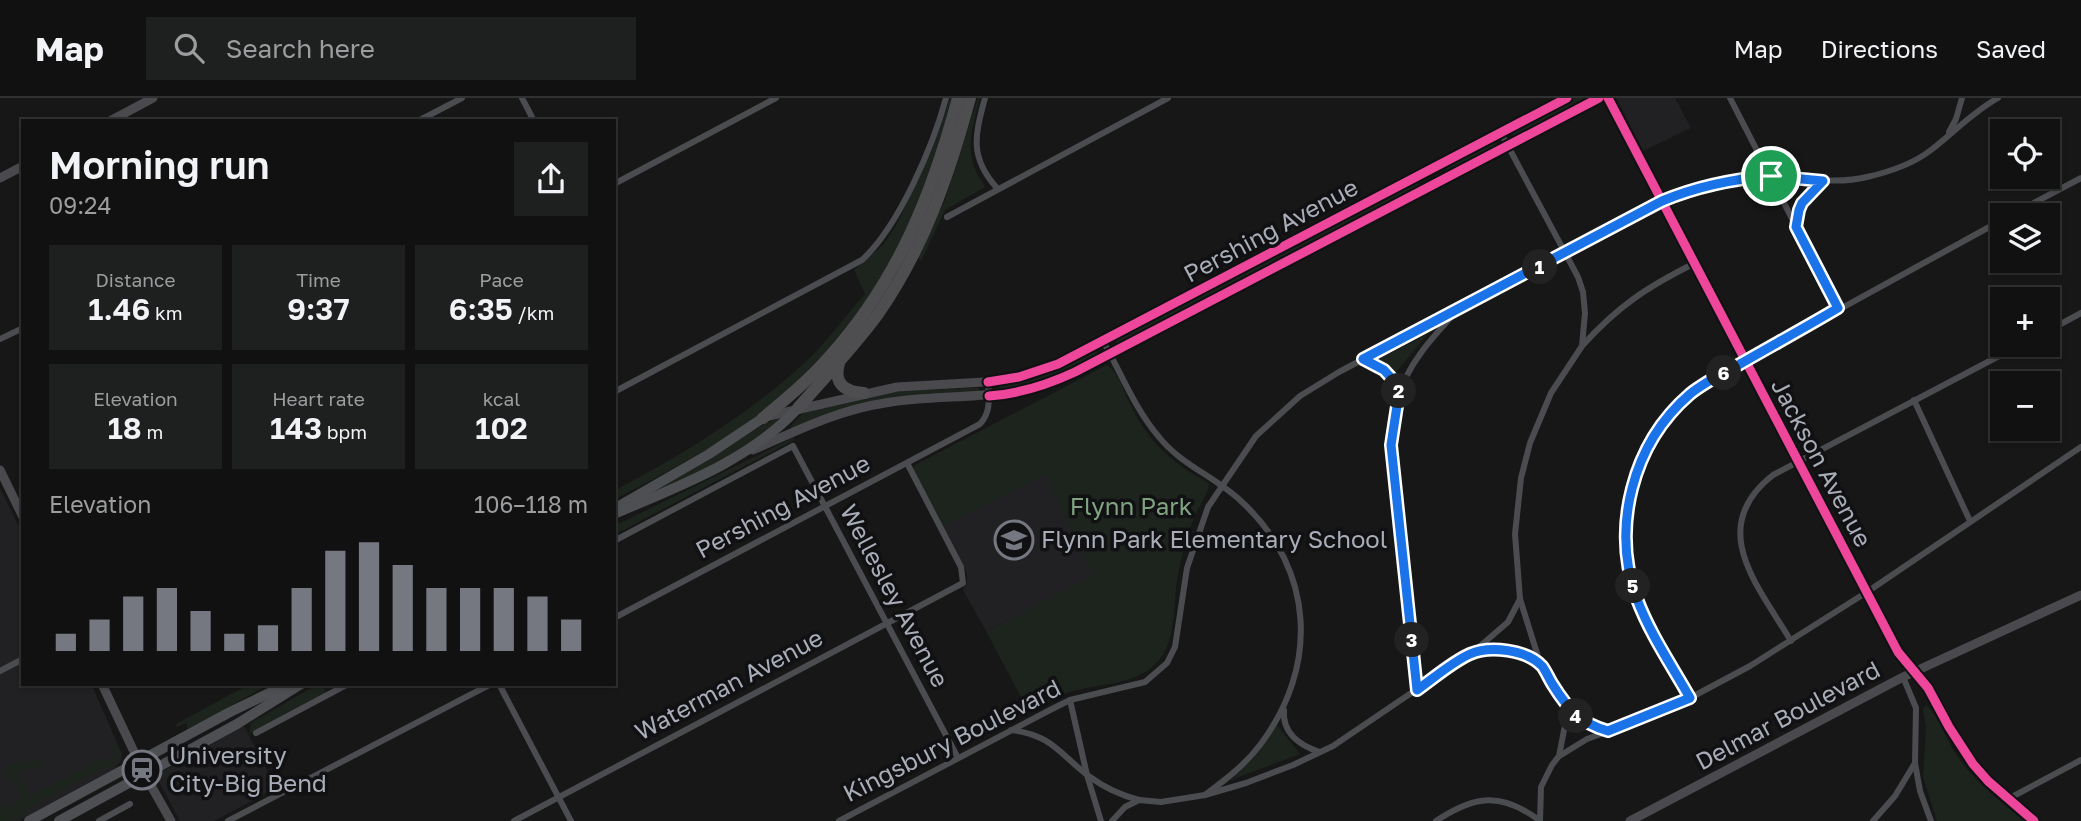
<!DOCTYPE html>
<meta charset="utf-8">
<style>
body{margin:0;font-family:"Golos Text",sans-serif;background:#1e1f1f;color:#f1f3f6;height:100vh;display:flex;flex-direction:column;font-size:26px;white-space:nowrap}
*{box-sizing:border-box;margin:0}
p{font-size:23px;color:#9c9d9f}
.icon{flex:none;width:38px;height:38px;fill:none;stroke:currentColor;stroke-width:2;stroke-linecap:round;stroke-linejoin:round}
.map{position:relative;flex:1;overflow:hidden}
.details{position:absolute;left:21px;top:21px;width:595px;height:567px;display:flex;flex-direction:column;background:#111;border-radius:0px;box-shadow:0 2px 5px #0004,0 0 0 2px #303131}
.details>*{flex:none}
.buttons{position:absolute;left:1990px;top:21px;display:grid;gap:14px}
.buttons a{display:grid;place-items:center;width:70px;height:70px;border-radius:0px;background:#111;box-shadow:0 2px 5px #0004,0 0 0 2px #303131;font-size:35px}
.pin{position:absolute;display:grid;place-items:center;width:60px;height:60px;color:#fff;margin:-30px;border:4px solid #fff;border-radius:50%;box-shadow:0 2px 7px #0007}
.km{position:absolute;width:35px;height:35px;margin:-18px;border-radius:50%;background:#222;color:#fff;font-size:19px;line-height:35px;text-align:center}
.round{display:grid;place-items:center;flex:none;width:74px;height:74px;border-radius:0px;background:#1e1f1f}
.headline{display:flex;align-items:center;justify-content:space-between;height:119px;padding:0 28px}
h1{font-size:38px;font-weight:600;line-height:52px}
.metrics{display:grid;grid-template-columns:repeat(3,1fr);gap:10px;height:119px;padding:7px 28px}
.metrics div{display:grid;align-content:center;border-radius:0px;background:#1e1f1f;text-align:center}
.metrics b{font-size:30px;font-weight:600}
.metrics small{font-size:19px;font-weight:400}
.metrics p{font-size:19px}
.chart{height:196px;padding:14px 28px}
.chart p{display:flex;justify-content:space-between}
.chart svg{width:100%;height:126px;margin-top:7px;stroke:#757880;stroke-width:6}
header{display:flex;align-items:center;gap:42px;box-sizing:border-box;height:98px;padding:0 35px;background:#111;border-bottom:2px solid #303131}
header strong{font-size:33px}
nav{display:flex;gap:38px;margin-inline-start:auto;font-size:24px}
.search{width:490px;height:63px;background:#1e1f1f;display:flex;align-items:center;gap:18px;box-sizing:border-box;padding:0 24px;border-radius:0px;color:#9c9d9f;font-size:26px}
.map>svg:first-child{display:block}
</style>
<header>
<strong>Map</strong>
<div class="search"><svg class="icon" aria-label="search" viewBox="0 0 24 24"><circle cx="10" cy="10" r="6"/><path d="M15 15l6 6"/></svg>Search here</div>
<nav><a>Map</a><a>Directions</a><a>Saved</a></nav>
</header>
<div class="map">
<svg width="2081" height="723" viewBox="0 0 2081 723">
<rect width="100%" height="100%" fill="#171717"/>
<g fill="#212123">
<polygon points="1616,0 1675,0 1691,30 1643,53"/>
<polygon points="1044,375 1096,478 986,533 963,492 967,485 967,475 942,427"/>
<polygon points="0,390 23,437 23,586 91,586 122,656 121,663 114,671 19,723 0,723"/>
<polygon points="244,628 276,690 214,723 180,723 159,684 161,674"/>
</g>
<g fill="#1d241e">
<path d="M 950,0 L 952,0 C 941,41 930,88 911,126 C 876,198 827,262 765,312 C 721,346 663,376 614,402 L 614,393 C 680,358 746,318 801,268 C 825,247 844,219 865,196 L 854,172 L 883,147 L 897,126 L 933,49 Z"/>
<path d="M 978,0 L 980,0 C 974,23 966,45 974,69 C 976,76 982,82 985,89 L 945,112 L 921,163 L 918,160 L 945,102 Z"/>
<polygon points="1573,0 1585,0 1514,38 1512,36 1512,32"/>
<polygon points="1493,43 1496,48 1449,72 1445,71 1445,68"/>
<polygon points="1417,83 1420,89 1122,246 1116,245 1117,241"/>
<polygon points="1428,236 1395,275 1386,266 1377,262"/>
<polygon points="1096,253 1099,257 1050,281 998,293 1000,288 1037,280"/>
<path d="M 1107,267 C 1120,276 1124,296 1132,310 C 1148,343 1174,367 1206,383 L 1209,386 C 1208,397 1200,406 1196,415 C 1188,433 1183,453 1179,472 C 1173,497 1177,527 1166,551 C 1148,588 1106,584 1073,593 C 1057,598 1043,607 1029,614 L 986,533 L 1095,478 L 1044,376 L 942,427 L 913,371 L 915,367 Z"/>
<polygon points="974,290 978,290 980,294 915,297 794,331 790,329 804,314 896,293"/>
<path d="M 783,319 C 745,359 690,378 641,400 L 712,360 L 764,326 Z"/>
<polygon points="793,340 794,342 614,437 614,428"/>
<polygon points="250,586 270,586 188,631 186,625 177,629 176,626"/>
<polygon points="318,586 322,587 326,594 252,634 249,638 251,625"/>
<path d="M 1926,607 C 1937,615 1948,645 1957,658 C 1975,684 2000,703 2024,723 L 1937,723 L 1923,679 L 1926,630 L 1923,611 Z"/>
<polygon points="1277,627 1300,656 1231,682 1254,660"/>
<path d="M 113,646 L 118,651 L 116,662 L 112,669 L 104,669 L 29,710 C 24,722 13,723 0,723 L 0,710 L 4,707 L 6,711 L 18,704 L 17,701 L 22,699 L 11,680 L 8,681 L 4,671 L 21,663 L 27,665 L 39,659 L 42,666 L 28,674 L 26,670 L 17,675 L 30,699 L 102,660 L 111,662 L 114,657 L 111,651 Z"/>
</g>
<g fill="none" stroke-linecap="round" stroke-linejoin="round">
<g stroke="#4b4c50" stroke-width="6">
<polyline points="522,0 534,23"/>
<path d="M 985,0 C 975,37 969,59 997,90"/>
<polyline points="1608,0 1898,554 1928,590 1949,629 1973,666 1988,683 2034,723"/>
<polyline points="1730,0 1838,210"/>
<polyline points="418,23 462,0"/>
<polyline points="1949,34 1956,21 1962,0"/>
<polyline points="1501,35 1578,179 1583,194 1585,215 1582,248 1551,295 1530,345 1521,380 1515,436 1520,501 1541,568 1562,603 1567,617 1559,658 1552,667 1541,689 1540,723"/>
<polyline points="614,86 776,0"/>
<polyline points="2011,117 2081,80"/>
<polyline points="947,119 1168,0"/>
<path d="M 1796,127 C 1800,107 1808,97 1823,83"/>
<polyline points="2048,233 2081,215"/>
<polyline points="0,241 23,230"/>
<path d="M 1103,243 C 1121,275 1135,311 1159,339 C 1181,367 1216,379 1242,404 C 1315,472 1319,569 1260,647 C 1245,667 1225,682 1205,697"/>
<path d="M 1582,248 C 1618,208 1647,189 1695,165"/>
<path d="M 1363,261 C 1380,268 1394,277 1399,295"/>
<path d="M 614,294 L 862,162 C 899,128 933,48 946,0"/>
<polyline points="1914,302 1970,423"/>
<polyline points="614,443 793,348 958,660"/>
<path d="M 614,520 L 980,326 C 991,314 989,301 988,284"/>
<path d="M 1791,543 C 1759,489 1705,430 1773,377 L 2020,247"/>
<path d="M 1474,555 C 1497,549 1520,554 1540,567"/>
<polyline points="0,573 23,561"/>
<polyline points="1903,579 1916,610 1915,665 1920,693 1931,723"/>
<polyline points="499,586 571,723"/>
<path d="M 1417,592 C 1412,538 1406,485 1400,432 C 1395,389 1386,343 1398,300 C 1407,267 1431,241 1454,216"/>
<path d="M 1690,600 C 1672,568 1650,536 1637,501 C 1607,421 1639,331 1709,283 L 2002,122"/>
<polyline points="1070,602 1087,677 1101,723"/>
<polyline points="1566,608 1585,625 1606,633"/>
<path d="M 1284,612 C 1282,635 1300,648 1320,654"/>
<path d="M 1011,632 C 1053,637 1060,657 1090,679 C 1105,690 1120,697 1139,702"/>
<polyline points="256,635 348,586"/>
<polyline points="1561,657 1587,641 1629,626 1690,600 1750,568 1867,494 2081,349"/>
<polyline points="2008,701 2081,662"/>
<polyline points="99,723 130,706"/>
<polyline points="228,723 491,586"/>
<polyline points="514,723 963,485 961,469 907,365"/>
<path d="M 839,723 L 1050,612 L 1070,602 L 1145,584 L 1167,565 L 1175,549 L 1187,470 L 1208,409 L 1256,338 L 1300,298 L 1339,274 L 1662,103 C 1697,88 1733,78 1771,79 C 1803,79 1835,87 1867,79 C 1889,74 1913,66 1931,52 C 1953,35 1973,14 1998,0"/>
<polyline points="1112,723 1125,709 1139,702 1161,704 1205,697 1246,685 1293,667 1333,648 1479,549 1508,524 1520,501"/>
<path d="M 1436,723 C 1475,697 1501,694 1539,722"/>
<polyline points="1873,723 1895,698 1915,665"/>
</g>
<g stroke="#4a4a4e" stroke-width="9">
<polyline points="110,23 153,0"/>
<polyline points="0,80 23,68"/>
<polyline points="769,318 897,289 1002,283 1058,266 1567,0"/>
<path d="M 753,352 C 796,333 838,312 885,305 C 945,295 1002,304 1061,281 L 1599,0"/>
<polyline points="0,372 23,419"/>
<polyline points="102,586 145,677 171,723"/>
<polyline points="1630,723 1903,579 2081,497"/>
</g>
<g stroke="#4d4f52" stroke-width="10">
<polyline points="619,408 709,356 763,320"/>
<path d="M 614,416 C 679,388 749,363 798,310"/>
<polyline points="29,723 230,614 288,586"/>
<polyline points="59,723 237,626 301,586"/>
</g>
<g stroke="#4e4e51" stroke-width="12">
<path d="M 839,265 C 833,286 845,294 864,295"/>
<path d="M 798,310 C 825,279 854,249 878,216 C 924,150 949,77 970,0"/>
<path d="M 763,320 C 786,301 810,281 830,258 C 898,182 932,97 958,0"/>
</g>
<defs>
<g id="cycleway">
<polyline points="1608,0 1898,554 1928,590 1949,629 1973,666 1988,683 2034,723"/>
<polyline points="988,284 1019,279 1058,266 1567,0"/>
<path d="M 989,298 C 1019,296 1047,287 1075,274 L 1599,0"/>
</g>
</defs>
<use href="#cycleway" stroke="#111113" stroke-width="13"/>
<use href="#cycleway" stroke="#ed469a" stroke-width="9"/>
</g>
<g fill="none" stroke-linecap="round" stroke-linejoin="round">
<defs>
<path id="route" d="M 1771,78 L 1823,83 L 1802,105 L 1799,112 L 1796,129 L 1838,210 C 1806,229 1773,247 1740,266 C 1723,275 1705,284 1690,296 C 1632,346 1611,430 1637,501 C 1650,536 1672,568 1690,600 L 1608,633 C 1580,625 1568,611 1553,587 C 1549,581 1546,573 1542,568 C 1527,552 1490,547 1470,556 C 1452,564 1434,580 1417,592 L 1391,347 L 1399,295 L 1395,284 L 1384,272 L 1363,261 L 1662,103 C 1698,88 1732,81 1771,78 Z"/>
</defs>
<use href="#route" stroke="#fff" stroke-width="14"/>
<use href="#route" stroke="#1a73e8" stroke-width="9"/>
</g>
<defs>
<symbol id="school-ring" viewBox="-11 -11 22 22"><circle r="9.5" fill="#111113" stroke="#757880" stroke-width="1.5"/><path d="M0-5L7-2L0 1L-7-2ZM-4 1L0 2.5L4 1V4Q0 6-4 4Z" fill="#757880"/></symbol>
<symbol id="station-ring" viewBox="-11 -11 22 22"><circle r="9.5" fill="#111113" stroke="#757880" stroke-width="1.5"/><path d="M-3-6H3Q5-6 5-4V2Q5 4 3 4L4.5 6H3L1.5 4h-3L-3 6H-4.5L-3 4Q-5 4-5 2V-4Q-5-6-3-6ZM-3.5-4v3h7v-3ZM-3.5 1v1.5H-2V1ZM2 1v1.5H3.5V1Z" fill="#757880"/></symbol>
</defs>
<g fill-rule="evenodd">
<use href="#school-ring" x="992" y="420" width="44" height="44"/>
<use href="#station-ring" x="120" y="650" width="44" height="44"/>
</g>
<g text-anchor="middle" stroke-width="7" stroke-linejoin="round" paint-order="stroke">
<g font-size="24" fill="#a8adb8" stroke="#111113">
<text transform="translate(1271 133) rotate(-28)" y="8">Pershing Avenue</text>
<text transform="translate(1821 365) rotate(62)" y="8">Jackson Avenue</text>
<text transform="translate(783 409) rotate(-28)" y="8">Pershing Avenue</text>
<text transform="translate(894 498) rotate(62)" y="8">Wellesley Avenue</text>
<text transform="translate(729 587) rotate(-28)" y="8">Waterman Avenue</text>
<text transform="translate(1788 618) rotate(-28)" y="8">Delmar Boulevard</text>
<text transform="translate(952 643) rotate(-27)" y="8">Kingsbury Boulevard</text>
</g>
<g font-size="24" fill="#7fa381" stroke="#111113">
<text x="1131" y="417">Flynn Park</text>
</g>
<g font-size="24" fill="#a8adb8" stroke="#111113" text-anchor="start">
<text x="1041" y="450">Flynn Park Elementary School</text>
<text x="169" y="666">University<tspan x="169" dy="28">City-Big Bend</tspan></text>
</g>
</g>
</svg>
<div class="buttons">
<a><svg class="icon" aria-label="locate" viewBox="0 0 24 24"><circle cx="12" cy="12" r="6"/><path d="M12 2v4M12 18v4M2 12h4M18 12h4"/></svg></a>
<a><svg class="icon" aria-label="layers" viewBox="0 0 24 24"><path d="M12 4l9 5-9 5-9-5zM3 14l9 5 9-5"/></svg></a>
<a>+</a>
<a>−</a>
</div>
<div class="pin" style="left:1771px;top:78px;background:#1e9e55"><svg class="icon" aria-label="arrive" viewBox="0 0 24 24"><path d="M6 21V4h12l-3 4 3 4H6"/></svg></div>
<b class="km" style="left:1540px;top:169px">1</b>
<b class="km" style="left:1399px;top:293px">2</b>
<b class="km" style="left:1412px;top:542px">3</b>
<b class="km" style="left:1576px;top:618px">4</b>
<b class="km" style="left:1633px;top:488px">5</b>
<b class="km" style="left:1724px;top:275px">6</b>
<section class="details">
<div class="headline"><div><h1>Morning run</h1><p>09:24</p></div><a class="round"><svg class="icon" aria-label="share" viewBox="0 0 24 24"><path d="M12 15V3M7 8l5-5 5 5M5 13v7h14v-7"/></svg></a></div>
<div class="metrics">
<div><p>Distance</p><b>1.46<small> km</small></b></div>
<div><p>Time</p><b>9:37</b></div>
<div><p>Pace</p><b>6:35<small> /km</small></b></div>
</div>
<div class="metrics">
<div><p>Elevation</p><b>18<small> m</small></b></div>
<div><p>Heart rate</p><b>143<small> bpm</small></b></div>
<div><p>kcal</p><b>102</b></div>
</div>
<div class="chart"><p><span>Elevation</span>106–118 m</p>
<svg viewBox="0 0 160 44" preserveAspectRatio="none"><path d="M5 44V38M15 44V33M25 44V25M35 44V22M45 44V30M55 44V38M65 44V35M75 44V22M85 44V9M95 44V6M105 44V14M115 44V22M125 44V22M135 44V22M145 44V25M155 44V33"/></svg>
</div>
</section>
</div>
